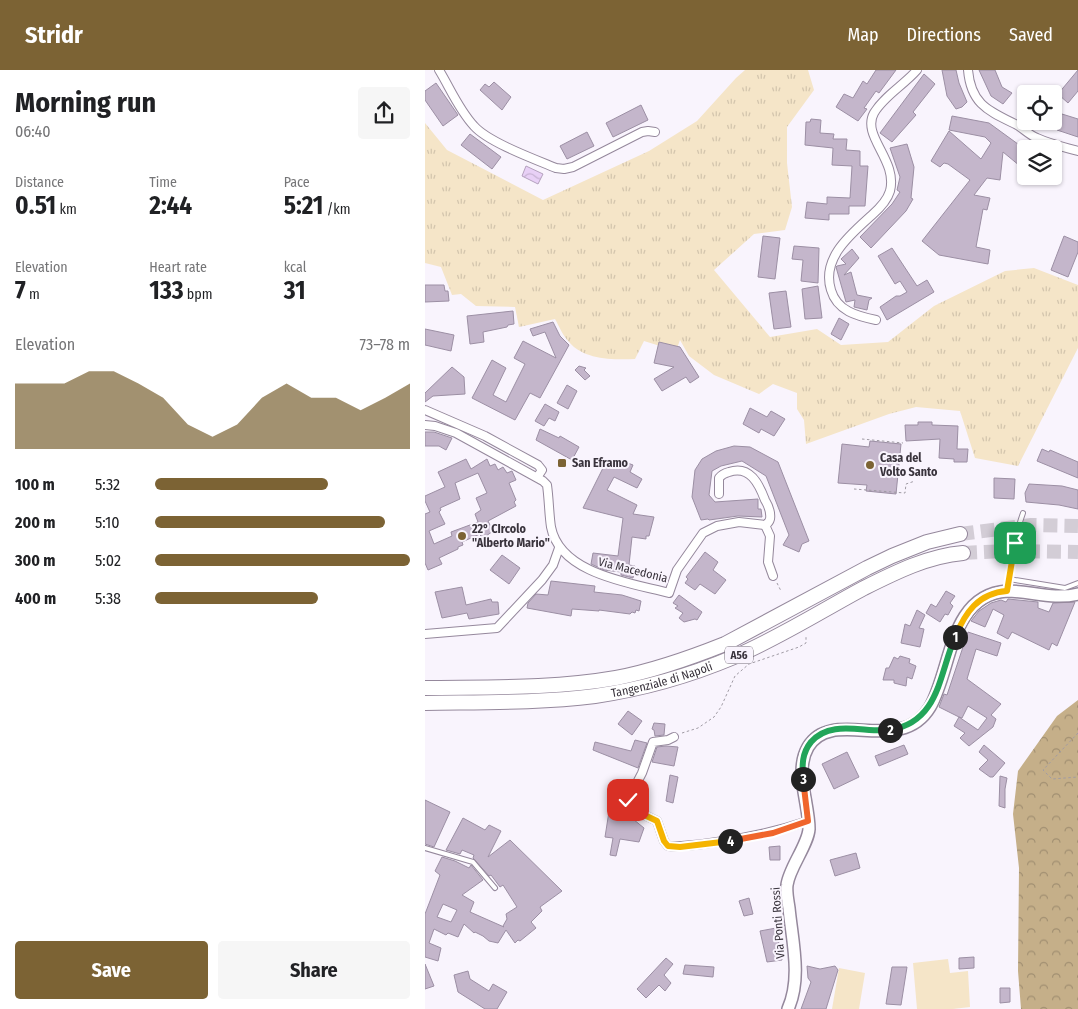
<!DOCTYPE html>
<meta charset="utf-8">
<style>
body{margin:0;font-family:"Fira Sans Condensed",sans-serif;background:#f6f6f6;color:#202124;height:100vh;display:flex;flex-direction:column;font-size:19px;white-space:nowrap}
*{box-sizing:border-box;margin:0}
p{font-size:16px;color:#757577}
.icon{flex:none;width:28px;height:28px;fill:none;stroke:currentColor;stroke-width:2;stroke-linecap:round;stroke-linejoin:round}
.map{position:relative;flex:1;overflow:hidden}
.panel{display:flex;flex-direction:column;background:#fff;width:425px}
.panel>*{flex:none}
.controls{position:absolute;left:592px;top:15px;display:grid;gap:10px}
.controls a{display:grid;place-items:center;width:45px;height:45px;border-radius:5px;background:#fff;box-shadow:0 1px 4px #0004;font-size:25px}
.pin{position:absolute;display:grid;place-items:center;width:42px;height:42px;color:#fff;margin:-21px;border-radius:10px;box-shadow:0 2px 8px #0006}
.km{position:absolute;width:25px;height:25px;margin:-12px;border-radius:50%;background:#222;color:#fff;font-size:14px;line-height:25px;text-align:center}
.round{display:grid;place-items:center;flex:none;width:52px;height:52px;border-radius:5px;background:#f6f6f6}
.summary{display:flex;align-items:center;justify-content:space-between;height:85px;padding:0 15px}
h1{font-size:28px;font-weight:700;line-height:38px}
.figures{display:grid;grid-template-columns:repeat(3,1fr);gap:8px;height:85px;padding:5px 15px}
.figures div{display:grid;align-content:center}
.figures b{font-size:25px;font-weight:700}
.figures small{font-size:14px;font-weight:400}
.figures p{font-size:14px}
.chart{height:140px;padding:10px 15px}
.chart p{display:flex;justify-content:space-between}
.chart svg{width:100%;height:90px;margin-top:5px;fill:#7c6334;opacity:.7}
.action{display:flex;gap:10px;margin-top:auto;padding:10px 15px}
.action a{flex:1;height:58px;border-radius:5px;background:#7c6334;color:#fff;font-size:20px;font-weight:700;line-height:58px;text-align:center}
.action a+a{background:#f6f6f6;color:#202124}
ul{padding:0 15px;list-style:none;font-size:16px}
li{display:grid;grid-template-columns:80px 60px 1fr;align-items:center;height:38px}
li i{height:12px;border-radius:6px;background:#7c6334}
header{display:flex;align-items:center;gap:30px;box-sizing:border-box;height:70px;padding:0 25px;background:#7c6334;color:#fff}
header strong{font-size:24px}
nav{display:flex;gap:28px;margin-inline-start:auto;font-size:18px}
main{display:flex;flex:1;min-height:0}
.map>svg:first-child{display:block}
</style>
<header>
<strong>Stridr</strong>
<nav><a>Map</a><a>Directions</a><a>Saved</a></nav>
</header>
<main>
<section class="panel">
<div class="summary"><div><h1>Morning run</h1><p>06:40</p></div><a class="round"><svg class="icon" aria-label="share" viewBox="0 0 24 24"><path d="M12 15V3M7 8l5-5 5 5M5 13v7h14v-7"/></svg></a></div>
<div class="figures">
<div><p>Distance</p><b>0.51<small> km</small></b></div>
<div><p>Time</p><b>2:44</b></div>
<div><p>Pace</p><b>5:21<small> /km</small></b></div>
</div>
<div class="figures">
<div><p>Elevation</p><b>7<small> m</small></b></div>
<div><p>Heart rate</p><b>133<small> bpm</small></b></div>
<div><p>kcal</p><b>31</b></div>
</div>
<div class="chart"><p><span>Elevation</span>73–78 m</p>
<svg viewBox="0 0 160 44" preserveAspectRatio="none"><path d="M0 44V12L10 12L20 12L30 6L40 6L50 12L60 19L70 32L80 38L90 32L100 19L110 12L120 19L130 19L140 25L150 19L160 12V44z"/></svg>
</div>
<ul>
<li><b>100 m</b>5:32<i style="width:68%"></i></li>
<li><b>200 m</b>5:10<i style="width:90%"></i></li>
<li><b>300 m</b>5:02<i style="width:100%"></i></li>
<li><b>400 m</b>5:38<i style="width:64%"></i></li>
</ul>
<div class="action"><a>Save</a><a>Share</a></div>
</section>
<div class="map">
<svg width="653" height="939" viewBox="0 0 653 939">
<defs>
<pattern id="grass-tufts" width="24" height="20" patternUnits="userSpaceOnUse" patternTransform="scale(1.25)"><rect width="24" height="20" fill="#f5e5c8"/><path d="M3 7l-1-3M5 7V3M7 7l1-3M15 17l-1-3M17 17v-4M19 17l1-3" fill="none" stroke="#d3c5ad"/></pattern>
<pattern id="forest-crowns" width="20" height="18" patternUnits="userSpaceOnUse" patternTransform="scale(1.25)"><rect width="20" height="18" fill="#c5af89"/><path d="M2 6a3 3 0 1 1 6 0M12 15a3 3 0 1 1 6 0" fill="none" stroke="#a18f71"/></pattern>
<pattern id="water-waves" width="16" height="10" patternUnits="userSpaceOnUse" patternTransform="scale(1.25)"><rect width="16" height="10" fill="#e8d0f6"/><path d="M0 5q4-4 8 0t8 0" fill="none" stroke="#c8b3d4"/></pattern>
</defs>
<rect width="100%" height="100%" fill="#f9f4fd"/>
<path fill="url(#grass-tufts)" d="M 320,0 L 383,0 L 389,20 L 362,57 L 362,93 L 367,137 L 360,160 L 329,164 L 289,200 L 345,267 L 392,259 L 416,275 L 463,272 L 509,236 L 580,201 L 609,198 L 653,215 L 653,278 L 593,396 L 550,388 L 535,341 L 491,337 L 464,344 L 381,374 L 379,350 L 372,339 L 372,323 L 348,314 L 334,324 L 289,305 L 264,286 L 255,270 L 251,281 L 219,271 L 210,289 C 189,290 159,290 144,272 C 138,266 134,256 130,249 L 94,257 L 90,237 L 51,236 L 36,224 L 27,225 L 16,197 L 0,193 L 0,53 L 22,80 L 118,130 L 224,81 L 272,51 L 311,8 Z"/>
<polygon fill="url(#forest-crowns)" points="653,630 653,939 596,939 593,901 594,798 588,744 593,701 632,646"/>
<g fill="#f5e5c8">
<polygon points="523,889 525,903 543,901 545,937 528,939 492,939 488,893"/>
<polygon points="414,898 440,903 434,939 407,939"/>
</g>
<polygon fill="url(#water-waves)" stroke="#b4a1be" points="101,96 118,104 113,114 97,106"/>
<g fill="#c4b6cb" stroke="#9c8fa4" fill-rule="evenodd">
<polygon points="451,0 471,0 454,23 451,21 439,38 442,39 433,51 411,37 419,24 428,28 438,11 442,14"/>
<polygon points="517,0 531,0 534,13 542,32 537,37 531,39 522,26"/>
<polygon points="554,0 570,0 577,17 587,23 578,34 566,26"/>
<polygon points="653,0 653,21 643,33 633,24"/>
<polygon points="499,4 510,14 488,42 491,45 467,72 455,63"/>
<polygon points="69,12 86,27 77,40 55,20 60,14 64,17"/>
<polygon points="11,13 33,45 18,56 0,30 0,21"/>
<polygon points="216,35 223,50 188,67 181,53"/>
<polygon points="637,44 653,49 653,67 632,60"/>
<polygon points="527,46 564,53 597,77 595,96 578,82 575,110 562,108 549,125 565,128 562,140 558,139 551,177 565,180 563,194 514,185 497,171 545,110 523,94 519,93 515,97 506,91 524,61 556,89 566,73 560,67 524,60"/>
<polygon points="386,49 396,50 395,63 409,64 408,69 422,69 421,80 435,81 435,96 443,96 440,136 424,136 424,144 404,144 404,150 380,148 382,132 402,134 402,127 425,128 427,96 407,95 408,78 380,75 381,52 385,52"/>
<polygon points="162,62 169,76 142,89 135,76"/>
<polygon points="45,64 76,87 67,99 36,75"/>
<polygon points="482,74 489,97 486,128 488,129 481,141 446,178 435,167 467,134 475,122 472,120 475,107 465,78"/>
<polygon points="338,166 355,168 350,209 333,207"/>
<polygon points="639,166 653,172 653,182 643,207 626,200"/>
<polygon points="369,176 394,178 393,213 376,211 378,190 367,189"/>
<polygon points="467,178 492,216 502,210 509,222 462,250 455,237 471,226 475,226 482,222 475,211 470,214 453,186"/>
<polygon points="427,179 434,188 419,205 426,202 432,225 447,228 444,230 442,240 429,237 430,230 421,232 411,197 412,196 421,194 416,189"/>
<polygon points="0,215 19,215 20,221 23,221 24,231 0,232"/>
<polygon points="393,216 397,248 380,249 377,219"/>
<polygon points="361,221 366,257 349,259 344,223"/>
<polygon points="88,241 89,254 83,255 82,257 58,262 59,272 45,274 42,246"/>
<polygon points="414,248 424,254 416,270 406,264"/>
<polygon points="128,252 135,266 144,275 115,328 105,323 90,350 47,328 67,290 81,298 68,325 81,332 100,294 89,288 98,271 131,288 120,262 108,266 105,259"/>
<polygon points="0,259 29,265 26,281 0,275"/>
<polygon points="234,272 255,277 274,307 265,313 261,307 237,321 229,309 249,297 229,293"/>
<polygon points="154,296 161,298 159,300 165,306 160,310 150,300"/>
<polygon points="27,297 39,307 40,324 8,326 0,332 0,323"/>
<polygon points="142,315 152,321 143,339 132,333"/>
<polygon points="120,334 134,342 130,351 124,348 119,356 110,351"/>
<polygon points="325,338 342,347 346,341 360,349 349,366 336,359 334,363 318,354"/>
<polygon points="493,352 507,352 507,355 533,356 532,379 543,379 542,392 529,392 529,389 514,388 515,369 481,371 480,355 493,355"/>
<polygon points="115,359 134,368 135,366 154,377 147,390 111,370"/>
<polygon points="0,362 9,362 27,368 21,380 14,376 0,376"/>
<polygon points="445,371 476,374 471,424 441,421 442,415 413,413 417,374 444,377"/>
<polygon points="309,376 325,377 353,392 384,471 377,474 374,482 358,475 364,465 341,406 317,391 296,396 287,401 284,425 290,432 333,429 333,439 336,439 337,447 313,446 284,450 283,449 276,450 267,427 270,400 277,389 291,381"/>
<polygon points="617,379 624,382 625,380 653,392 653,408 612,391"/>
<path d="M 41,389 L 46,399 L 62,389 L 65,396 L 70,394 L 73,400 L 78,397 L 82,403 L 87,401 L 91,410 L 84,413 L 91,430 L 89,432 L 91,436 L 63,451 L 68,461 L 57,469 L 55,464 L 37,472 L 38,475 L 33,477 L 33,479 L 14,488 L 17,494 L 3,500 L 0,493 L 0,444 L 5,442 L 0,431 L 0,426 L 20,417 L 13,402 ZM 53,403 L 62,423 L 51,428 L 56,440 L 50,444 L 53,452 L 26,462 L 27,466 L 9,474 L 4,461 L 20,454 L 14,442 L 16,440 L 15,438 L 35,429 L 30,413 Z"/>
<polygon points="195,390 208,395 205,402 217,409 212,418 189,407 182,420 212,435 208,444 229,447 224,466 221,466 221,469 207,467 204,495 210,496 208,508 196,505 196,502 179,500 166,494 168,483 193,486 198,448 158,438 181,392 192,396"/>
<polygon points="569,408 590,409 589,429 569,428"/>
<polygon points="604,414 637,416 653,420 653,439 634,435 601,432 600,423"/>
<polygon points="280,482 293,492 288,500 301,510 290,524 275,514 270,520 260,513 263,509 261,507"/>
<polygon points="77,485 95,498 84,514 65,500"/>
<polygon points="126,511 170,516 169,522 197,525 216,531 214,541 211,540 210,543 207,542 205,544 174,540 174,541 147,539 146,546 102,538 103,533 111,524 123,525"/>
<polygon points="37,517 41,535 66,529 67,532 73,532 74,544 44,549 42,543 17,548 10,522"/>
<polygon points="521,521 530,526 525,533 528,536 523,545 520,544 515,552 501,543 506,534 511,537"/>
<polygon points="254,525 277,542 272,550 270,549 259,552 254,548 258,543 250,538 253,536 248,533"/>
<polygon points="583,529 613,532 613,538 624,542 628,533 650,532 632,576 627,573 624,580 587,562 583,569 572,563 579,545 568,539 560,557 546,551 554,541 566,533 576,530 581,532"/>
<polygon points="492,540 500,545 494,558 499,559 495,577 476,573 480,554 485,556"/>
<path d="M 543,562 L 576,573 L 572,586 L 551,579 L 542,609 L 576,634 L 566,645 L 571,649 L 568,657 L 544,676 L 535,668 L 540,663 L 529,656 L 534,647 L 514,637 L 519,624 L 522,625 ZM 543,636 L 562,648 L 553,660 L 534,647 L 537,648 Z"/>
<polygon points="475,586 485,589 484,593 491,596 487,609 482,607 481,616 469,613 469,610 458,610 461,598 464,598 469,587 473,589"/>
<polygon points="203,641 217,651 207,665 193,654"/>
<polygon points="229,653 240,654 239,665 230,666 229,660 227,659"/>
<polygon points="210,670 222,673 213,698 168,680 170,672 206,681"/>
<polygon points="479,675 483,684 454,696 450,686"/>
<polygon points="559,675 580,693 568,707 565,707 554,699 563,690 554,682"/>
<polygon points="241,676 253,677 249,696 227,692 232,677"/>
<polygon points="422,682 434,707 409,719 397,694"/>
<polygon points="245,705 253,707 248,733 241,731"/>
<polygon points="575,706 582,708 580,719 580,738 574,736"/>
<polygon points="0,730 25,742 9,777 0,774"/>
<polygon points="185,735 192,736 219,758 214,772 195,769 191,786 185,785 188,768 180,767"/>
<path d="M 38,748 L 60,760 L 64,755 L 76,761 L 63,787 L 85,770 L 137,821 L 115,837 L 117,841 L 106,852 L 111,858 L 95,871 L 93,870 L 90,873 L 81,860 L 73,873 L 64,871 L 58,866 L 50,862 L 49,863 L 39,854 L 33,867 L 23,863 L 21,865 L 9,859 L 4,873 L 16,878 L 13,891 L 0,887 L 0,844 L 15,805 L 10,801 L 17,787 L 30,791 L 44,798 L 46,795 L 58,810 L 37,825 L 49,832 L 45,842 L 79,857 L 78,856 L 82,849 L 81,844 L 92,837 L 78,815 L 75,817 L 66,805 L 64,806 L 48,788 L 49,785 L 37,780 L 35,784 L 21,780 ZM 18,834 L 32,840 L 26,852 L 12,847 Z"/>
<polygon points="355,776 355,790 345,790 344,777"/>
<polygon points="431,783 435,798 410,806 405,790"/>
<polygon points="324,828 328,844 319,846 314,831"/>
<polygon points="351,858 357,890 342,892 335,861"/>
<polygon points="549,887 549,898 534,899 534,888"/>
<polygon points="241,888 248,894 239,905 246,913 240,921 234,915 221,928 212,919"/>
<polygon points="0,894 9,916 0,919"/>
<polygon points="260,895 289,897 288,907 258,904"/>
<polygon points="382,896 395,899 410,896 413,900 401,939 376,939 386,912 383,908"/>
<polygon points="467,897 482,897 476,935 461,934"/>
<polygon points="43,901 45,909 64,921 68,914 82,922 72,939 60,939 33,922 29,905"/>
<polygon points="575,918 585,918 585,932 575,933"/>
</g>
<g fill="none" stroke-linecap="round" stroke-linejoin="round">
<g stroke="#d3cdd6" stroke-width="14" stroke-dasharray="14 7" stroke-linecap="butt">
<polyline points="535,464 606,455 653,456"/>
<polyline points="538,483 581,481 653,482"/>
</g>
<defs>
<g id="lane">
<polyline points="584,509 640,518 653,513"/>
<path d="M 582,519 C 587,494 589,467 598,443"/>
<polyline points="0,778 48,792 70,818"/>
</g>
<g id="street">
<path d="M 14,0 C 25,18 34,40 49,56 C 63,72 109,89 131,98 L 139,99 L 148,97 L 217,62 L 223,61 L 230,62"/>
<path d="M 543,0 C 546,35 564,41 592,55 C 599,59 604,65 612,68 C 625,74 639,77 653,81"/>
<path d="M 451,250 C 432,246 412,241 406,220 C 396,188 426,164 447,145 C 455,138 462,131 465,121 C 473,90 436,66 449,43 C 459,26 479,15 492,0"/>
<polyline points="0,340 60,366 113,395 117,400 113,406"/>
<path d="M 0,355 L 10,356 L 31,363 L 118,411 L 122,415 C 124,429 124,444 126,457 C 135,504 206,513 244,523 L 252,500 L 278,463 L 292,456 L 314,452 L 340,455 C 343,453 344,453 345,449 C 346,443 343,435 340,430 C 334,414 325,395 304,402 C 300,403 297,404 294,408 L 294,424"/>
<polyline points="340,455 345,466 343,492 348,506"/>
<polyline points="0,564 72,558 117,510 128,495 134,478"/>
<path d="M 249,667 L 243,670 L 228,672 L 217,703 L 203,730 L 214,739 L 213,742 L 232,751 L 239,771 L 243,776 C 257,777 271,775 285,773 C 319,769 350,762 383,751"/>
</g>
<path id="secondary" d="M 363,939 C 377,908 367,870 364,838 C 363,831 361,822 362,815 C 364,798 383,775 384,759 C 384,733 369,701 383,677 C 407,636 475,687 505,637 C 527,599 524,525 582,521 C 605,521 629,530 653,524"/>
<g id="highway">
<path d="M 0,618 C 63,617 128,619 191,608 C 228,601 265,588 300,574 L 442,498 L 467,486 L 502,472 L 535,464"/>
<path id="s1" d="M 0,633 C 57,632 114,633 170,626 C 218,619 264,606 309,587 C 354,568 396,541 439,518 C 471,502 503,486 538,483"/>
</g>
</defs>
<use href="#lane" stroke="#95889c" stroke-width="6"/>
<use href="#street" stroke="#95889c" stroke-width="10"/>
<use href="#secondary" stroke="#95889c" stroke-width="14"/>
<use href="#highway" stroke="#95889c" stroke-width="16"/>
<g stroke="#a09ba4" stroke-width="1" stroke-dasharray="2.5 2.5" stroke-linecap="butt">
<polyline points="437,369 478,373"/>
<polyline points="429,419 480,423 481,414 490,411"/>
<polyline points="352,513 356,521"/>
<polyline points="257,663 273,658 289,647 296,637 310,606 324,594 374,577 381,573 381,565"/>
<polyline points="653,663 618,700 627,709 653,707"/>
</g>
<use href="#lane" stroke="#fff" stroke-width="4"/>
<use href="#street" stroke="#fff" stroke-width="8"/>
<use href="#secondary" stroke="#fff" stroke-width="11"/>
<use href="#highway" stroke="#fff" stroke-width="14"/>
</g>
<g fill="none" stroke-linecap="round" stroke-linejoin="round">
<defs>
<path id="split-1" d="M 530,567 C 540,543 553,523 582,521 L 590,473"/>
<path id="split-2" d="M 465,660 C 514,652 514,605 530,567"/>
<path id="split-3" d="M 378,709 C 377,695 377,683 386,672 C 406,649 439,663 465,660"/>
<polyline id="split-4" points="305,771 348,763 383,751 378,709"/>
<polyline id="split-5" points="203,730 214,738 213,742 232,751 239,771 243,776 255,777 305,771"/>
</defs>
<use href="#split-1" stroke="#fff" stroke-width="10"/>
<use href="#split-2" stroke="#fff" stroke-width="10"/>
<use href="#split-3" stroke="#fff" stroke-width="10"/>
<use href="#split-4" stroke="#fff" stroke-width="10"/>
<use href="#split-5" stroke="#fff" stroke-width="10"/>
<use href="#split-1" stroke="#f5b400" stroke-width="6"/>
<use href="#split-2" stroke="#22a559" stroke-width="6"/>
<use href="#split-3" stroke="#22a559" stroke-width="6"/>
<use href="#split-4" stroke="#f0652b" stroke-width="6"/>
<use href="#split-5" stroke="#f5b400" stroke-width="6"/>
</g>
<g fill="#7c6334" stroke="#f9f4fd" stroke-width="2">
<rect x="132" y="388" width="10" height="10" rx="2.5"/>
<circle cx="445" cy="395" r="5"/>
<circle cx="37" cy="466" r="5"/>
</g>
<g text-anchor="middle" stroke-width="4" stroke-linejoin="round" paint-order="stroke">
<rect fill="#f9f4fd" stroke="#736d76" stroke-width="1" x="300" y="576.5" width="28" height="17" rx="4"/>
<g font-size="11" font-weight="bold" fill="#39333c">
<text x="314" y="589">A56</text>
</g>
<g font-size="12" font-weight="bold" fill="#39333c" stroke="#f9f4fd" text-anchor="start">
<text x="455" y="392">Casa del<tspan x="455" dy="14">Volto Santo</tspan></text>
<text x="147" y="397">San Eframo</text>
<text x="47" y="463">22° CIrcolo<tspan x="47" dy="14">"Alberto Mario"</tspan></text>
</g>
<g font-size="12" fill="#39333c" stroke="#f9f4fd">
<text transform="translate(208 500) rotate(14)" y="4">Via Macedonia</text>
<text dy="4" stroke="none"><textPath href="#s1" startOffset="239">Tangenziale di Napoli</textPath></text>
<text transform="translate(353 853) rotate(-94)" y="4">Via Ponti Rossi</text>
</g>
</g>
</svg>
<div class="controls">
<a><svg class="icon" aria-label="locate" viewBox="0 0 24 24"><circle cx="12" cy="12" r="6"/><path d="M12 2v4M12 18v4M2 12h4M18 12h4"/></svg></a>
<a><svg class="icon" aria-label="layers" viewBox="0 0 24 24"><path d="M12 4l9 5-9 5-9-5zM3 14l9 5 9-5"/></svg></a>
</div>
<div class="pin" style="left:590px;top:473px;background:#1e9e55"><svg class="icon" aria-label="arrive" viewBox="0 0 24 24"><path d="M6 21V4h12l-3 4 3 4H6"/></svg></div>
<div class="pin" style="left:203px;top:730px;background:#d93025"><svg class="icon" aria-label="check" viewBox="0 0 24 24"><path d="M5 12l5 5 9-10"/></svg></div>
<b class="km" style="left:530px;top:567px">1</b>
<b class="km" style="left:465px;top:660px">2</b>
<b class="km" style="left:378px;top:709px">3</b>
<b class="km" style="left:305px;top:771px">4</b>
</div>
</main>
